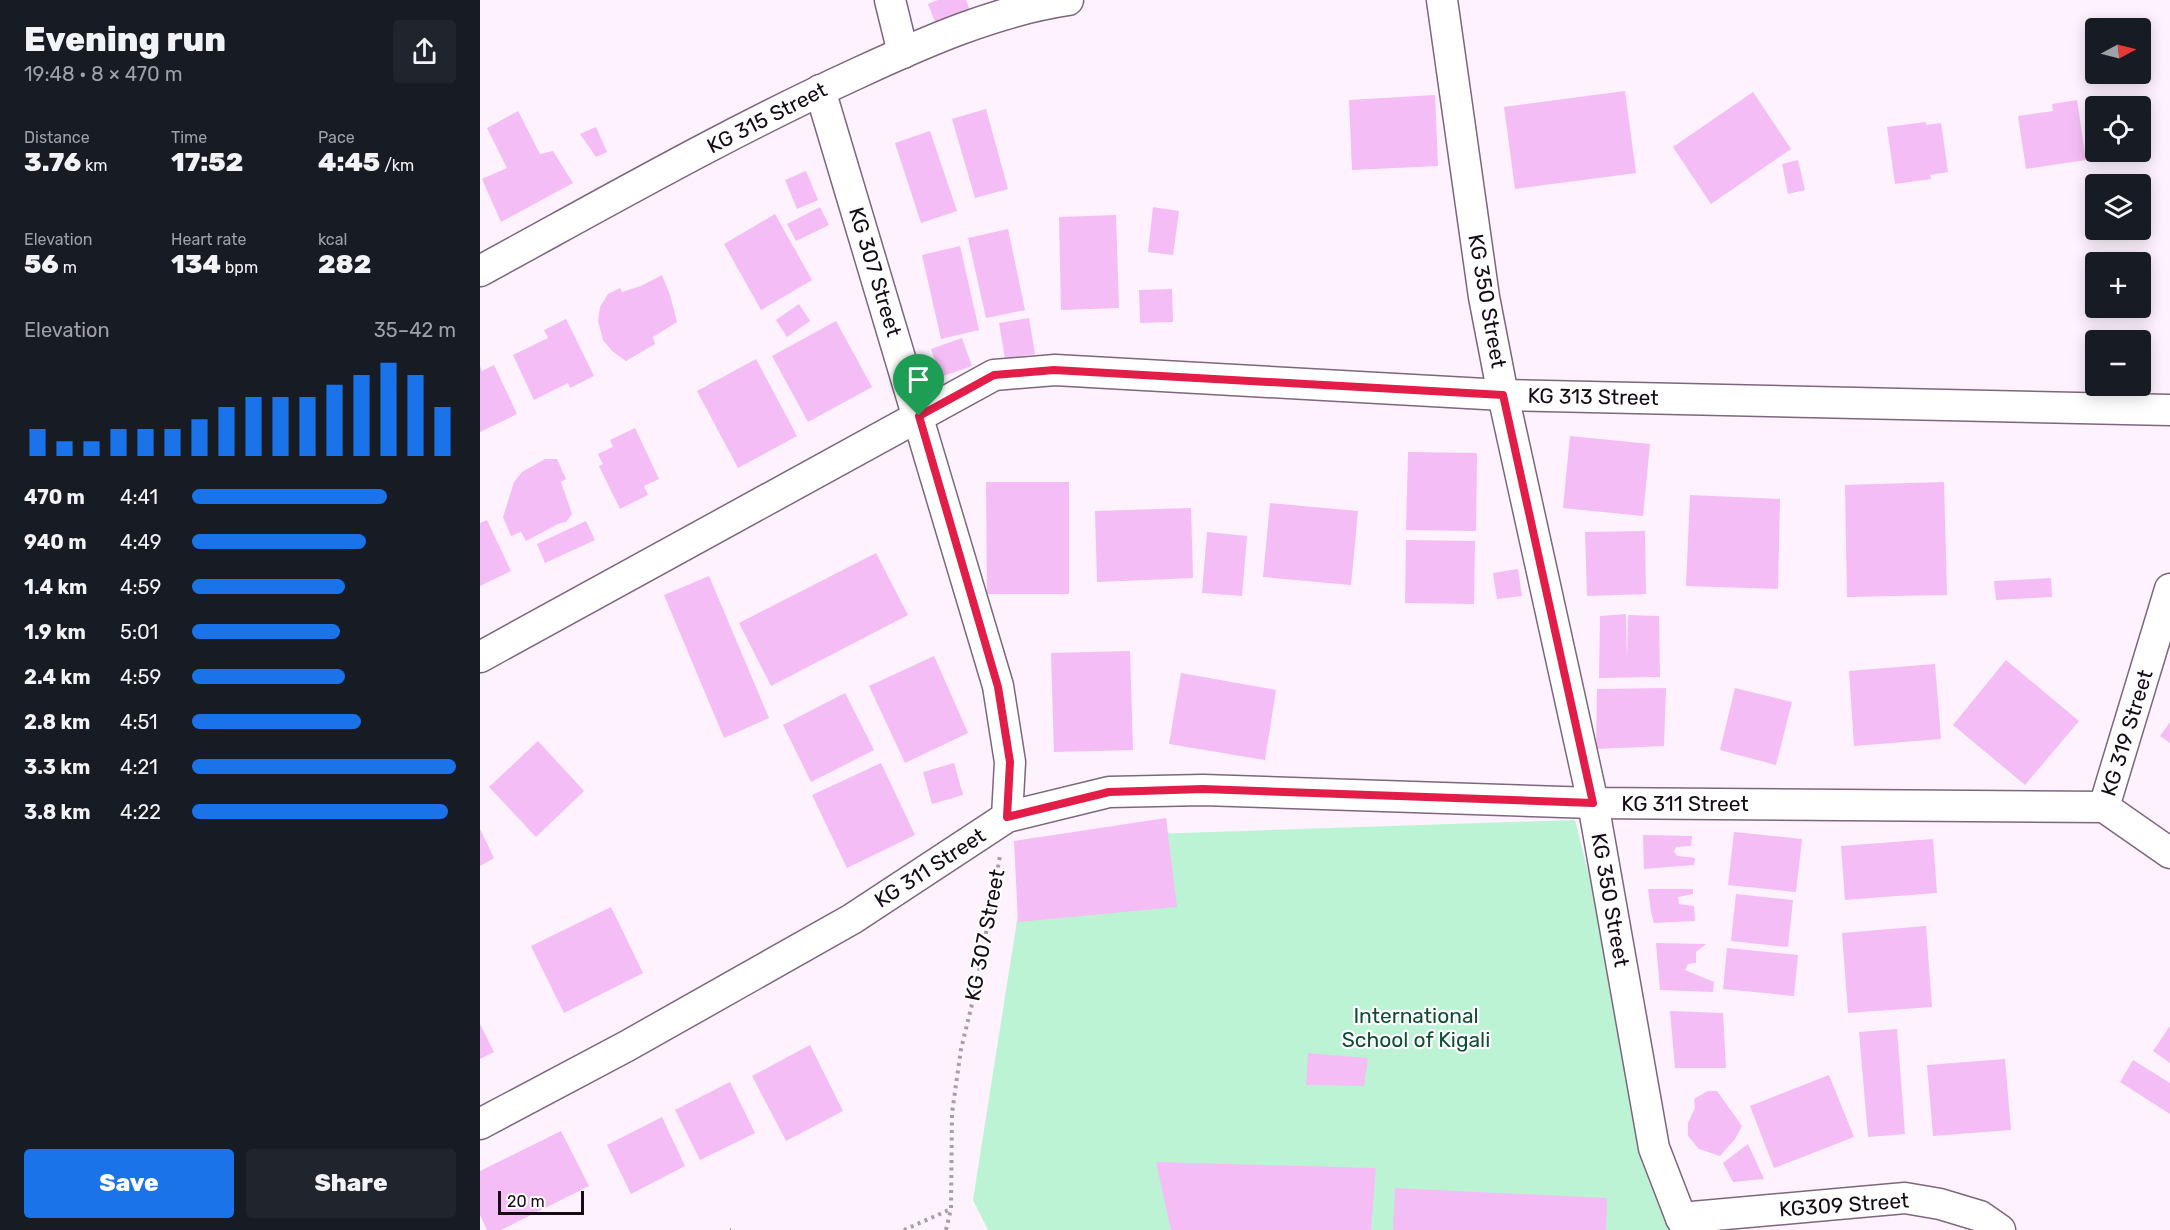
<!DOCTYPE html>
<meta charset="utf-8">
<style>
body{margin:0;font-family:Rubik,sans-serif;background:#20242c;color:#f1f3f6;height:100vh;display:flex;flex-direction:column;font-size:22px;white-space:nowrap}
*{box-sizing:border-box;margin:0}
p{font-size:20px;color:#9ea1a6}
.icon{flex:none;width:33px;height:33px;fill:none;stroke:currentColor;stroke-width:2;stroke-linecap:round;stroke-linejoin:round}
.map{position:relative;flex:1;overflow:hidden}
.panel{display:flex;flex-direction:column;background:#171b24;width:480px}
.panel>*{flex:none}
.needle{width:39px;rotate:83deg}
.fabs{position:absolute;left:1605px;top:18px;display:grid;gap:12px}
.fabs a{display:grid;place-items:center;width:66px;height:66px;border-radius:6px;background:#171b24;box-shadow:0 3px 15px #0003;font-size:30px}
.scale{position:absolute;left:18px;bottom:15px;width:86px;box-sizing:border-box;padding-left:6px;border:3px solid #150c15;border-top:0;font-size:16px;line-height:21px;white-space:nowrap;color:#150c15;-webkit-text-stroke:4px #fff;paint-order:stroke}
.pin{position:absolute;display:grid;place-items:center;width:51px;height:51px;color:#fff;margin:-62px -26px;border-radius:50% 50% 50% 0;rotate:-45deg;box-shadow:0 0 6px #0007}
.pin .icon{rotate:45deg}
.round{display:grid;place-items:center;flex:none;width:63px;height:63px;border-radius:6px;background:#20242c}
.headline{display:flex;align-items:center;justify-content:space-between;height:102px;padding:0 24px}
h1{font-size:33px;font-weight:800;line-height:45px}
.metrics{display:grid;grid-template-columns:repeat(3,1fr);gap:9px;height:102px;padding:6px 24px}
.metrics div{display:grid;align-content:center}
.metrics b{font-size:26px;font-weight:800}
.metrics small{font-size:16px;font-weight:400}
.metrics p{font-size:16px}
.chart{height:168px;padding:12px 24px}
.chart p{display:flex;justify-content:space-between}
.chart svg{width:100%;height:108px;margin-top:6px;stroke:#1a73e8;stroke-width:6}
.button{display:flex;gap:12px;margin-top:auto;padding:12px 24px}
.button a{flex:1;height:69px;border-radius:6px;background:#1a73e8;color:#fff;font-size:24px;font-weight:800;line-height:69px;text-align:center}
.button a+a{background:#20242c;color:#f1f3f6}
ul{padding:0 24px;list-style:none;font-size:20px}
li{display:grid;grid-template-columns:96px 72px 1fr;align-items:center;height:45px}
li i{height:15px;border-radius:8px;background:#1a73e8}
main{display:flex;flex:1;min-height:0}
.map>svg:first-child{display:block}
</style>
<main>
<section class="panel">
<div class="headline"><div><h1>Evening run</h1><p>19:48 · 8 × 470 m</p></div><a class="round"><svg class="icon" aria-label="share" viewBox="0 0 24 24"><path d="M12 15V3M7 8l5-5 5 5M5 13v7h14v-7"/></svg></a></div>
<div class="metrics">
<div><p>Distance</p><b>3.76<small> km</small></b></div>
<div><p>Time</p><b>17:52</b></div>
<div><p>Pace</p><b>4:45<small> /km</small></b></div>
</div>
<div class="metrics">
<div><p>Elevation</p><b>56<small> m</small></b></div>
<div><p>Heart rate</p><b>134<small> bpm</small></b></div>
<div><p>kcal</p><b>282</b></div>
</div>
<div class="chart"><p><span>Elevation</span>35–42 m</p>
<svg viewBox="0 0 160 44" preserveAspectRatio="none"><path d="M5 44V33M15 44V38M25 44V38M35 44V33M45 44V33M55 44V33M65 44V29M75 44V24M85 44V20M95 44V20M105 44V20M115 44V15M125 44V11M135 44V6M145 44V11M155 44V24"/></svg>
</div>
<ul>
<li><b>470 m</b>4:41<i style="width:74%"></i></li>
<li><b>940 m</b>4:49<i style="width:66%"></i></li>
<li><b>1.4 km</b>4:59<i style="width:58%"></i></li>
<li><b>1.9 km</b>5:01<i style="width:56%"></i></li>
<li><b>2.4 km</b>4:59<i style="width:58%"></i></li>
<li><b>2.8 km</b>4:51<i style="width:64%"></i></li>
<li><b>3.3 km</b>4:21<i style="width:100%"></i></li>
<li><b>3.8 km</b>4:22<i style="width:97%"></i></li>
</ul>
<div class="button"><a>Save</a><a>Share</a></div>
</section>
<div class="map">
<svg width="1690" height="1230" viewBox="0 0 1690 1230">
<rect width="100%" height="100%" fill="#fdf2fd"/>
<polygon fill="#bdf3d5" points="1095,820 1198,1230 508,1230 493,1200 550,838"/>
<g fill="#f5bdf5">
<polygon points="458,0 486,0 493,19 459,32 448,4"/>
<polygon points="1145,91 1156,173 1035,189 1024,107"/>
<polygon points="1273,92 1311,149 1231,204 1193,147"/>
<polygon points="955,95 958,166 872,170 869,100"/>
<polygon points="1597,100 1606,160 1546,169 1538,116 1573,111 1572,104"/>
<polygon points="506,109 528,189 495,198 472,119"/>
<polygon points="38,111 60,154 73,151 93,183 21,222 2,179 27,168 7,128"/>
<polygon points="1446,122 1446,125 1461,123 1468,172 1450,175 1451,179 1415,184 1407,127"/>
<polygon points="116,127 127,152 116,157 100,134"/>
<polygon points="450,131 477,211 441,223 415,143"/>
<polygon points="1318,160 1325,190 1308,194 1302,164"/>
<polygon points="326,171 338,200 317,209 305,180"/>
<polygon points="340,207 349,225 316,241 307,224"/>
<polygon points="673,207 699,211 693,255 668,252"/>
<polygon points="295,214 332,280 281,310 244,244"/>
<polygon points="636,215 639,308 581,310 579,217"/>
<polygon points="528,229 545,310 506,318 488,238"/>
<polygon points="480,246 499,330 461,339 442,255"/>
<polygon points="182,275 190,295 197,322 173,337 175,344 146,361 132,351 123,340 118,321 120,307 128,294 140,288 142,292 161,286"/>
<polygon points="692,289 693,322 660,323 659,290"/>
<polygon points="319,304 330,321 307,337 296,320"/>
<polygon points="549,318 555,354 525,359 519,323"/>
<polygon points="86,319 114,376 90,388 88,383 54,400 33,355 68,338 64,330"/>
<polygon points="356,321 392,387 328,422 292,356"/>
<polygon points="482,338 492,366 460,377 451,349"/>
<polygon points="276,359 317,436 258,468 217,391"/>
<polygon points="14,365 37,414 0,432 0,366 2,371"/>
<polygon points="155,428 179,479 164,486 168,495 140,509 119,466 123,464 118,454 133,447 130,440"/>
<polygon points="1090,436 1170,444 1163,516 1083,508"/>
<polygon points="928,452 997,453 996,531 926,530"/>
<polygon points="65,459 77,459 86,479 81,482 92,514 86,522 78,524 46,541 41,532 31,536 23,517 34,482 42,472"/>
<polygon points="506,482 589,482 589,594 507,594"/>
<polygon points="1464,482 1467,595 1367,597 1365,485"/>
<polygon points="1210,495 1300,499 1298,589 1206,586"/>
<polygon points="790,503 878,511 871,585 783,577"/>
<polygon points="711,508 713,578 617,582 615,511"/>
<polygon points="7,520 31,571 0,586 0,523"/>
<polygon points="106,521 115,540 65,563 57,544"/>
<polygon points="1165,531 1166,594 1107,596 1105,532"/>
<polygon points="727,532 767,536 762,596 722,593"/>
<polygon points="926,540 995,541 994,604 925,603"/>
<polygon points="396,553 428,615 291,686 259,623"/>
<polygon points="1038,569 1042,596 1017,599 1013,573"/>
<polygon points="229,576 289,718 244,738 184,595"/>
<polygon points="1571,578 1572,597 1516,600 1514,581"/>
<polygon points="1146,614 1147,660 1148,615 1179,616 1180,677 1119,678 1120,616"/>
<polygon points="650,651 653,750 574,752 571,653"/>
<polygon points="454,656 488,733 425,763 389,686"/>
<polygon points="1526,660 1599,721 1545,785 1473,725"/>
<polygon points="1455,664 1461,739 1374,746 1369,671"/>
<polygon points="701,673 796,690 785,760 689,744"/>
<polygon points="1186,688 1184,746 1116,749 1117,689"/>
<polygon points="1255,688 1312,702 1296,765 1240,750"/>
<polygon points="365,693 394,750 331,782 303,725"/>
<polygon points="1690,722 1690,743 1680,736"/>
<polygon points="58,741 104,791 56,837 9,787"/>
<polygon points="401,763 435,835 367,868 332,795"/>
<polygon points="474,763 483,795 452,804 443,772"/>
<polygon points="686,818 697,907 538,922 534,841"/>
<polygon points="0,829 14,858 0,866"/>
<polygon points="1254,832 1322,839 1316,892 1248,885"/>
<polygon points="1163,835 1212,836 1211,846 1196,847 1194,852 1198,856 1215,858 1214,865 1164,869"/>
<polygon points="1453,839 1457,893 1365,900 1361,846"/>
<polygon points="1168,889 1213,889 1213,894 1198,897 1199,904 1214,906 1215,921 1174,923 1171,912"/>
<polygon points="1256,894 1313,900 1308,947 1251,941"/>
<polygon points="131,907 163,973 84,1013 51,946"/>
<polygon points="1446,926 1452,1007 1368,1013 1362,933"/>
<polygon points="1176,943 1226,944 1216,952 1216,963 1208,964 1205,970 1234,982 1233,992 1180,990"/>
<polygon points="1247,948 1318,955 1314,996 1243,989"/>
<polygon points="1190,1011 1243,1013 1246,1068 1195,1068"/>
<polygon points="0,1024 14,1052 0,1059"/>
<polygon points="1690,1026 1690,1063 1673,1051"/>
<polygon points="1417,1029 1425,1134 1388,1137 1379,1032"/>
<polygon points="330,1045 363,1111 306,1141 272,1076"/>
<polygon points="828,1053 888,1058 884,1086 826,1085"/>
<polygon points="1525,1059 1531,1130 1453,1136 1447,1065"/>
<polygon points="1653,1060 1690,1083 1690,1114 1640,1082"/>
<polygon points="1349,1075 1374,1137 1294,1168 1270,1106"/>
<polygon points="250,1082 275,1133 220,1160 195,1110"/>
<polygon points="1228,1091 1237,1091 1262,1126 1255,1139 1240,1156 1219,1149 1208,1136 1208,1123 1215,1108 1214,1099"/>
<polygon points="182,1117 205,1166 151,1194 127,1145"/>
<polygon points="81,1131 109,1186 21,1230 7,1230 0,1215 0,1171"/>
<polygon points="1268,1144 1284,1179 1253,1182 1243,1163"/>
<polygon points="676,1162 896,1168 891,1230 691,1230"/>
<polygon points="915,1188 1127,1198 1126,1230 913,1230"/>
</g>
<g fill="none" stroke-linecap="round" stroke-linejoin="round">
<defs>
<g id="minor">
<polyline points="410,0 423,53"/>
<polyline points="962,0 1004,297 1023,395 1113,803 1174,1148 1201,1218 1208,1230"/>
<polyline points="340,90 518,686 530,762 527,817"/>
<path d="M 0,271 C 125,203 249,132 378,73 C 445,42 515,11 588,0"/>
<polyline points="0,657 514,375 575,370 1023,395 1690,410"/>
<polyline points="1624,807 1690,589"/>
<polyline points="0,1124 147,1046 372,919 527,817 629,792 723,790 1113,803 1624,807 1690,853"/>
<polyline points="1201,1218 1425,1198 1460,1204 1500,1216 1520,1230"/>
</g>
</defs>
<use href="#minor" stroke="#7e667e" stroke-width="33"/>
<g stroke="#a89ea8" stroke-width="4" stroke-dasharray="3 4.5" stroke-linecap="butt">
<polyline points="250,1230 251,1230"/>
<polyline points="424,1230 471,1209"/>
<polyline points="466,1230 471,1209 472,1113 481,1049 496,988 520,856"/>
</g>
<use href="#minor" stroke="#fff" stroke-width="30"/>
</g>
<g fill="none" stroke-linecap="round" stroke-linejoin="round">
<defs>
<polygon id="route" points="574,370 1023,395 1113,803 723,789 629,792 527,817 530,762 518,687 439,416 514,375"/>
</defs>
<use href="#route" stroke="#fff" stroke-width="12"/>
<use href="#route" stroke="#e11d48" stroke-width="8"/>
</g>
<g text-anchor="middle" stroke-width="4.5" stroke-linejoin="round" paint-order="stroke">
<g font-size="21" fill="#150c15" stroke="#fff">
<text transform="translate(287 118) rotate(-27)" y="7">KG 315 Street</text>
<text transform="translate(395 272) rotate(73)" y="7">KG 307 Street</text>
<text transform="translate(1007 301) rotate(80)" y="7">KG 350 Street</text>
<text transform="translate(1113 397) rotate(1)" y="7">KG 313 Street</text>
<text transform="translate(1647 733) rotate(-73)" y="7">KG 319 Street</text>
<text x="1205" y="811">KG 311 Street</text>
<text transform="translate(450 868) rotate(-33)" y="7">KG 311 Street</text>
<text transform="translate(1130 900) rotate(80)" y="7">KG 350 Street</text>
<text transform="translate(505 935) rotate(-79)" y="7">KG 307 Street</text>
<text transform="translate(1364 1205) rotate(-4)" y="7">KG309 Street</text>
</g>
<g font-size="21" fill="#0f4d33" stroke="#fff">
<text x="936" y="1023">International<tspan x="936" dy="24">School of Kigali</tspan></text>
</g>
</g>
</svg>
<div class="fabs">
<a><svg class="needle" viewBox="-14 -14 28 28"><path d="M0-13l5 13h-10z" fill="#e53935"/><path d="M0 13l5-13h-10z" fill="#9ea1a6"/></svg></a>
<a><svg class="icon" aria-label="locate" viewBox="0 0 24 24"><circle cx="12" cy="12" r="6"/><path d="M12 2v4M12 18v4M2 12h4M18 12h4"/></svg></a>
<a><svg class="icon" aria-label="layers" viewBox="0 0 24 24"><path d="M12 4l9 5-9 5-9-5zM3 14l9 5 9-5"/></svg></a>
<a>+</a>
<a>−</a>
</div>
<div class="scale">20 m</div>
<div class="pin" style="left:439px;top:416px;background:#1e9e55"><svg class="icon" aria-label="arrive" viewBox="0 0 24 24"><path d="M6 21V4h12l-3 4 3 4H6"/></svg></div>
</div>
</main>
